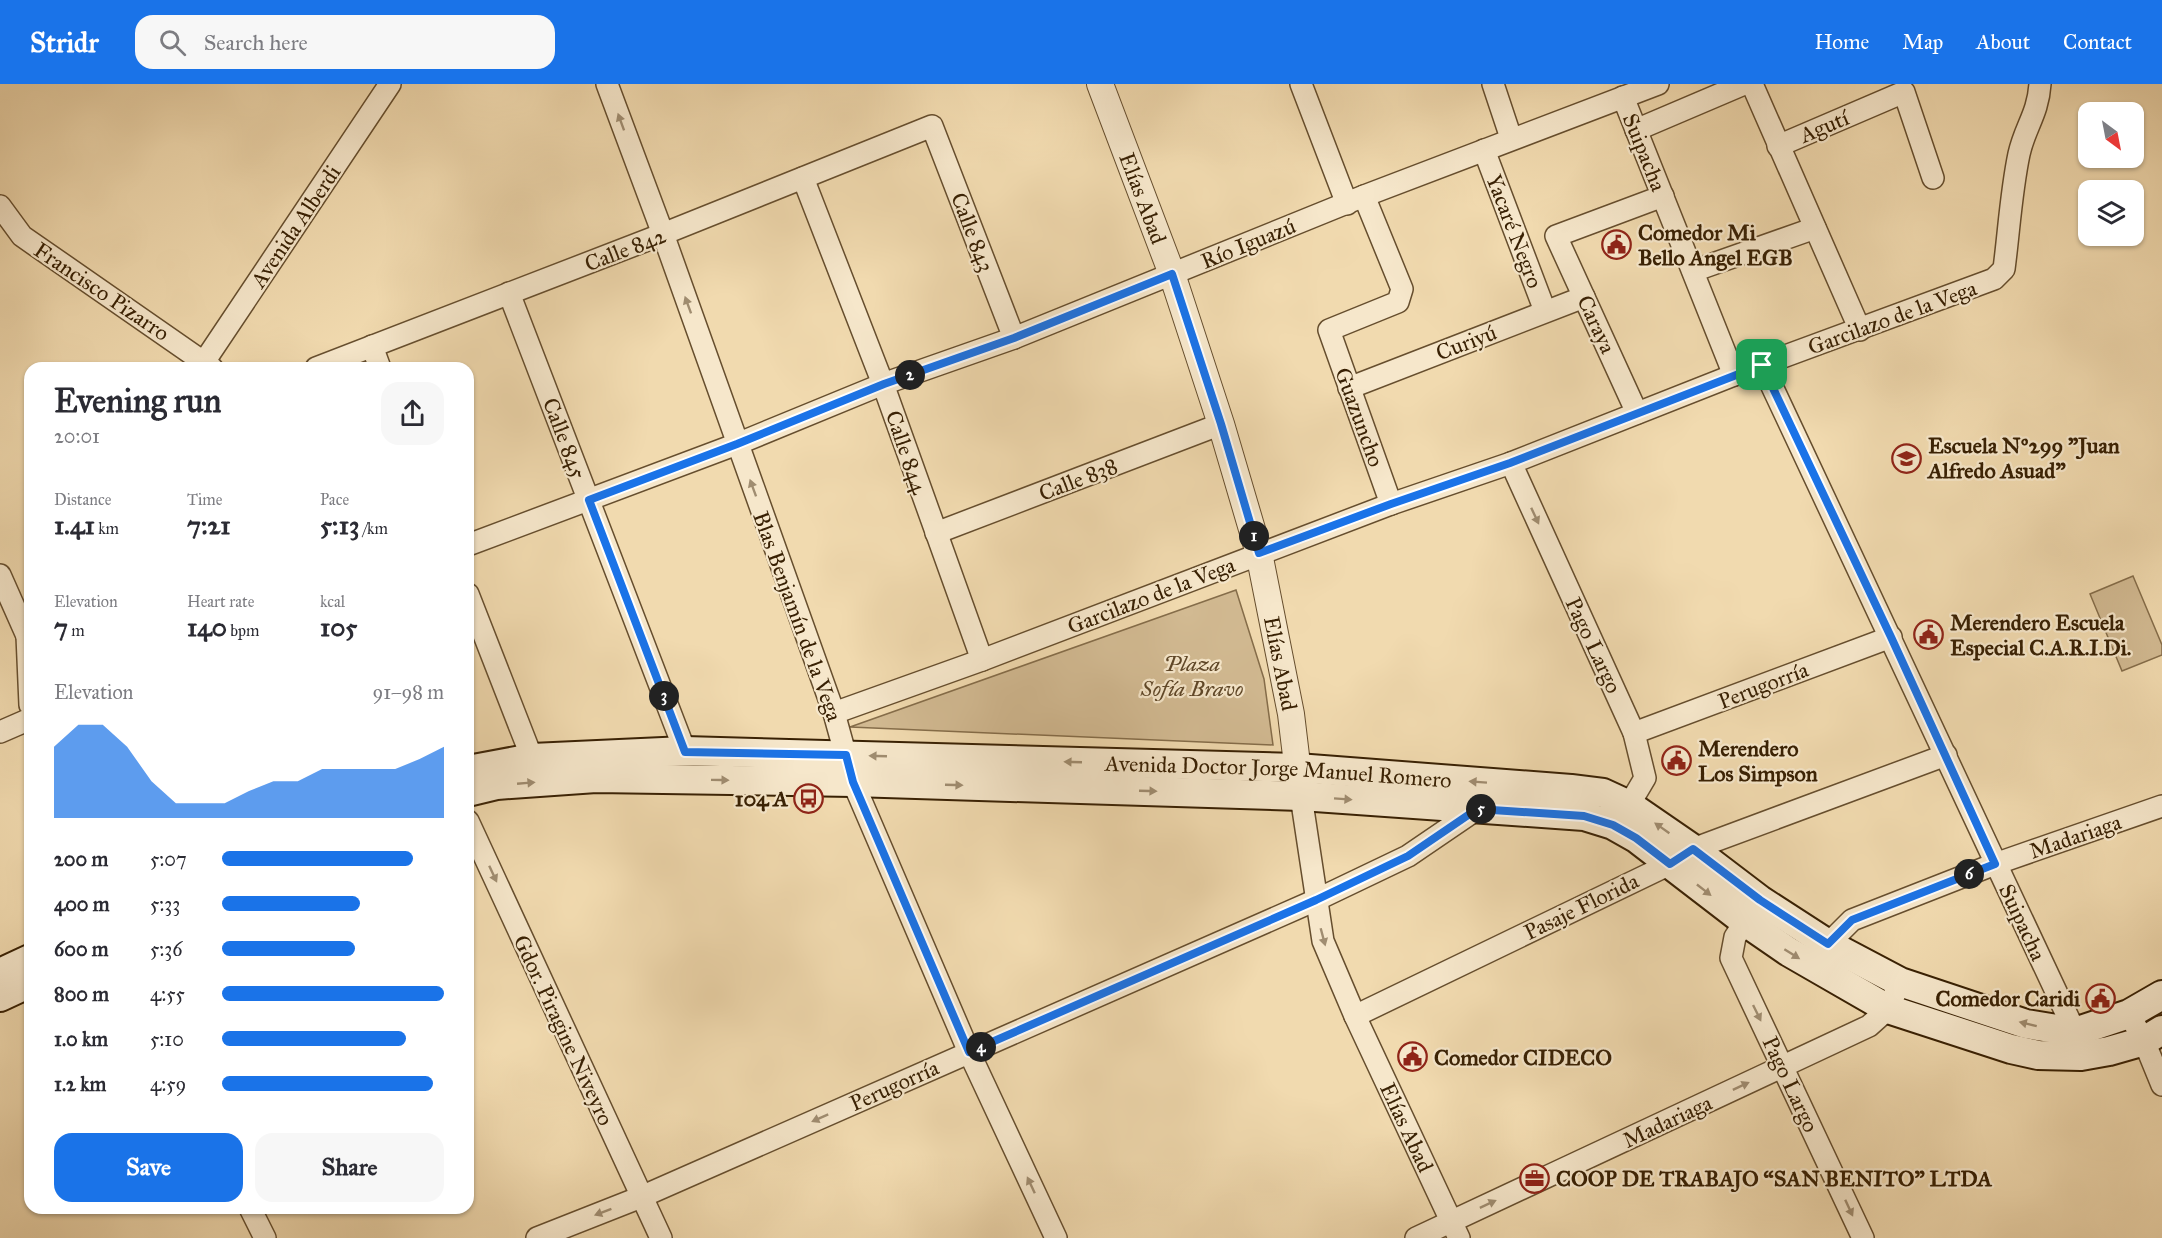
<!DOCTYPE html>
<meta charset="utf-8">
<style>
body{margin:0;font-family:"IM FELL Great Primer",serif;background:#f7f7f7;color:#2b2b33;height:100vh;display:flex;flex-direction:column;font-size:22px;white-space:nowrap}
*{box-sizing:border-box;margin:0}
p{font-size:20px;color:#7c7c81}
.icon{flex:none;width:33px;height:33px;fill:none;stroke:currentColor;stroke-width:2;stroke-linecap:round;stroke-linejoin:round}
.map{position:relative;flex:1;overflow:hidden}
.panel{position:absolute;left:24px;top:278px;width:450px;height:852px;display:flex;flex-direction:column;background:#fff;border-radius:18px;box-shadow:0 2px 4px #0004}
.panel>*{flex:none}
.needle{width:39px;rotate:148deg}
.tools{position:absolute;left:2078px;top:18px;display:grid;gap:12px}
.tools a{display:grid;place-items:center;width:66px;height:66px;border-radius:12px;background:#fff;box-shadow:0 2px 4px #0004;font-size:30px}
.pin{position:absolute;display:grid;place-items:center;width:51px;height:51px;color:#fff;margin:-26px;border-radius:12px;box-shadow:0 3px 9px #0006}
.km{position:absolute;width:30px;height:30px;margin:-15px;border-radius:50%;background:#222;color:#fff;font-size:16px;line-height:30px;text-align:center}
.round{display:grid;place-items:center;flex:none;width:63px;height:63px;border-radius:18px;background:#f7f7f7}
.overview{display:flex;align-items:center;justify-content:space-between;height:102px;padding:0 30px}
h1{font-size:33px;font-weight:700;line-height:45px}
.metrics{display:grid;grid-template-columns:repeat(3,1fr);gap:9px;height:102px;padding:6px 30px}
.metrics div{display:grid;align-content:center}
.metrics b{font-size:26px;font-weight:700}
.metrics small{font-size:16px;font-weight:400}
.metrics p{font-size:16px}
.chart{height:168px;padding:12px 30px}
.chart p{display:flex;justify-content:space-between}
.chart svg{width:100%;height:108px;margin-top:6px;fill:#1a73e8;opacity:.7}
.button{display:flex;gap:12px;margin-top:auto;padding:12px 30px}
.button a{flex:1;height:69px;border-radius:18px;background:#1a73e8;color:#fff;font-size:24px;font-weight:700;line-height:69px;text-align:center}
.button a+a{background:#f7f7f7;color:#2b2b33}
ul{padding:0 30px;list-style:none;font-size:20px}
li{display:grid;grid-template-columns:96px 72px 1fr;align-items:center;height:45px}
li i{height:15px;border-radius:8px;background:#1a73e8}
header{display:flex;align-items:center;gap:36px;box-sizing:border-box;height:84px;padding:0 30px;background:#1a73e8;color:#fff}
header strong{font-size:28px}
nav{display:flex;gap:33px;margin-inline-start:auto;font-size:21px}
.search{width:420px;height:54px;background:#f7f7f7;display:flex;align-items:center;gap:15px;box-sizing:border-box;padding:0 21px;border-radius:18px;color:#7c7c81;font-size:22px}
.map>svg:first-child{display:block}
</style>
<header>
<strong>Stridr</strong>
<div class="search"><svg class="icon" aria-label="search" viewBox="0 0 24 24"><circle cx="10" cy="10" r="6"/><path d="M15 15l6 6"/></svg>Search here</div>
<nav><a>Home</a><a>Map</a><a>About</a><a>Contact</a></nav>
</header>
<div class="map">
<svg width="2162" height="1154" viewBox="0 0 2162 1154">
<rect width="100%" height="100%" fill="#f1daaf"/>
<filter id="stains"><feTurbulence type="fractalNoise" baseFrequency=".00333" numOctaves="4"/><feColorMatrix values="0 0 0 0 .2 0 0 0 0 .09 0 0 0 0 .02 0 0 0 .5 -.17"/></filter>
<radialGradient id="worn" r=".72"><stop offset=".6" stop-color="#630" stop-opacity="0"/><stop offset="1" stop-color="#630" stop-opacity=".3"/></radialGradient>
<g fill="#d2ba92" stroke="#856d4a" stroke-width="1.5">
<polygon points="2133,492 2162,561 2162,571 2122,587 2090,510"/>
<polygon points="1236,506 1264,595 1273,661 850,643"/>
</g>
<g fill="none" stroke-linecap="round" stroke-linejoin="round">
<defs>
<g id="minor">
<polyline points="607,0 663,150 834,629 853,698 969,968 1056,1154"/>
<polyline points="1301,0 1347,120"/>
<polyline points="1493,0 1511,54"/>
<polyline points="1752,0 1860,246"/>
<polyline points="1623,13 1734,291"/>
<polyline points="1636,46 1744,0"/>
<polyline points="1778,62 1904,8 1933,94"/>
<polyline points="1484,66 1545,227"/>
<polyline points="803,94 883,300 982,576"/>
<polyline points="1364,112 1402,205 1398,218 1329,246 1391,420"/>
<polyline points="0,122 22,152 212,284"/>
<polyline points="1693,187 1815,144"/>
<polyline points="509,209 685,667"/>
<polyline points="372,262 380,284"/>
<polyline points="1762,281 2075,948 2077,957"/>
<polyline points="200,284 390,0"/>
<polyline points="316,284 663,150 932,42 1014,254"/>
<polyline points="1349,304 1584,213"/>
<polyline points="1637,329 1556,152 1663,112"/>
<polyline points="1511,379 1634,649 1645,694 1629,721 1620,733"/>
<polyline points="936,449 1221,340"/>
<polyline points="468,461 737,360 883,300 1014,254 1364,112 1658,0"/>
<polyline points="0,491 27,552"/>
<polyline points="468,510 532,674"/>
<polyline points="30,547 27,552 30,621"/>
<path d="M 834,629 L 982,576 L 1391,420 L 1511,379 L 1734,291 L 1994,195 L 2004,185 C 2009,147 2011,108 2019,70 C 2025,43 2038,30 2040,0"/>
<polyline points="0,648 30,635"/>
<polyline points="1634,649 1891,553"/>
<path id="s1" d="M 1301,712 L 1323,857 L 1355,932 L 1459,1154"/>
<polyline points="468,737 661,1154"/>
<polyline points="1752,827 1735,853 1731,874 1863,1154"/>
<polyline points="1828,860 1852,836 1995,780 2162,722"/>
<polyline points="2129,930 2144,957 2162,1001"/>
<polyline points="1355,932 1670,780 1693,765 1946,671"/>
<polyline points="250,1124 265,1154"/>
<polyline points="537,1154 641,1113 1316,816 1408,772 1477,725"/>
<polyline points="1416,1154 1869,942 1888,925 1900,898"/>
</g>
<g id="tertiary">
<path id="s2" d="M 1100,0 L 1172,190 L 1221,340 L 1259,469 L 1291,630 L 1300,705"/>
</g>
<g id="secondary">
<path id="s3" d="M 468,686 L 532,674 L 685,667 L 1297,684 L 1571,705 L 1603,709 L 1629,721 L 1693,765 L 1760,816 L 1828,860 L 1900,898 L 2026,940 L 2075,948 L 2129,930 L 2162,911"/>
<polyline points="468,708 497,701 596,694 853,698 1301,712 1584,732 1613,741 1636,754 1744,837 1789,868 1888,925 2011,965 2038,971 2081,972 2109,967 2144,957 2162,946"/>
<polyline points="0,889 30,875"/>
<polyline points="0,913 30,899"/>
</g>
</defs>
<use href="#minor" stroke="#664e2e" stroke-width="24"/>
<use href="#tertiary" stroke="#664e2e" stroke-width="28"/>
<use href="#secondary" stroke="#382003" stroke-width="32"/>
<use href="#minor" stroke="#f6e7cb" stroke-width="21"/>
<use href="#tertiary" stroke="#f6e7cb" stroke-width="26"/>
<use href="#secondary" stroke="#f6e7cb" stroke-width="28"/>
</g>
<defs><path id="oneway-solid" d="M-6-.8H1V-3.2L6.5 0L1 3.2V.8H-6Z" transform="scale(1.5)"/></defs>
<g fill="#a08d71">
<use href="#oneway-solid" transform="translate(621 38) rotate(-110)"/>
<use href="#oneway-solid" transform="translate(688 221) rotate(-110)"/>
<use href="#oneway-solid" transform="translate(753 404) rotate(-110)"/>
<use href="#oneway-solid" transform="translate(1535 432) rotate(65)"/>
<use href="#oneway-solid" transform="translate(878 672) rotate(-178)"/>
<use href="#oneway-solid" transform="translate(1073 678) rotate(-178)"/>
<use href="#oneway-solid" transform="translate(720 696) rotate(1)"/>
<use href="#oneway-solid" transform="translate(1478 698) rotate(-176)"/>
<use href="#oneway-solid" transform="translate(526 699) rotate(-5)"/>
<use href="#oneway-solid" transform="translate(954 701) rotate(2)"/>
<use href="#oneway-solid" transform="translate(1148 707) rotate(2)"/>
<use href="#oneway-solid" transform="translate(1343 715) rotate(4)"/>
<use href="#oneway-solid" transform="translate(1662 744) rotate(-145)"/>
<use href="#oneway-solid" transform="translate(493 790) rotate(65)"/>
<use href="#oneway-solid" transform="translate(1704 806) rotate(38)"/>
<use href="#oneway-solid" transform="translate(1323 853) rotate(75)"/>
<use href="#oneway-solid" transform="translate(1792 870) rotate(32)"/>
<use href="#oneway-solid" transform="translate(1757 929) rotate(64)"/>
<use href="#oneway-solid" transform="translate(2028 940) rotate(-166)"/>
<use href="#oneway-solid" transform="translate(1741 1002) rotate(-25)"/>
<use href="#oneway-solid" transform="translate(820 1034) rotate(156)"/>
<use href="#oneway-solid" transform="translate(1031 1101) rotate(-115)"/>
<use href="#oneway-solid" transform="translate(1488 1120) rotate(-25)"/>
<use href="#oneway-solid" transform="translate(1849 1124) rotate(65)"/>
<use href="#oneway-solid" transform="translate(603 1128) rotate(159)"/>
</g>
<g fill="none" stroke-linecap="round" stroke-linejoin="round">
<defs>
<polygon id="route" points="1172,190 1221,340 1259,469 1391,420 1510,379 1762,281 1891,553 1995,780 1852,836 1828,860 1760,816 1693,765 1670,780 1636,754 1613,741 1584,732 1477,725 1408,772 1316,816 969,968 853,698 846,671 685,668 589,416 737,360 884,300 1014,254"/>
</defs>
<use href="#route" stroke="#fff" stroke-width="12"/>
<use href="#route" stroke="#1a73e8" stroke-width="8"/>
</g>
<defs>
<symbol id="civic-ring" viewBox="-11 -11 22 22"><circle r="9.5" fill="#f6e7cb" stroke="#8f2418" stroke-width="1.5"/><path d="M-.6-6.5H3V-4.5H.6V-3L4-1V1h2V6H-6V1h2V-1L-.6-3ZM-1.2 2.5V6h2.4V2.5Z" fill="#8f2418"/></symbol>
<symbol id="school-ring" viewBox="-11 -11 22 22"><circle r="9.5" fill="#f6e7cb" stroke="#8f2418" stroke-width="1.5"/><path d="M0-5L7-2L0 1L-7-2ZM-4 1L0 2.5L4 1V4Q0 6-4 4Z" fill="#8f2418"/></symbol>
<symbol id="bus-ring" viewBox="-11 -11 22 22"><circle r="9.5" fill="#f6e7cb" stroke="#8f2418" stroke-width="1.5"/><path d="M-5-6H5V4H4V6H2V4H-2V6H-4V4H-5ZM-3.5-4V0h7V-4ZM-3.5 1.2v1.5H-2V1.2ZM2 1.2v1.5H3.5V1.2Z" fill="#8f2418"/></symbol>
<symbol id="office-ring" viewBox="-11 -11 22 22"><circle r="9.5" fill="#f6e7cb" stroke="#8f2418" stroke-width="1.5"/><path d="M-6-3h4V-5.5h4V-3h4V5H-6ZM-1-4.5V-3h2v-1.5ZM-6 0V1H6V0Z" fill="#8f2418"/></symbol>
</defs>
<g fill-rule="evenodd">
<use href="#civic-ring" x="1600" y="144" width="33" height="33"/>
<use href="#school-ring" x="1890" y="358" width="33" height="33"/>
<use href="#civic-ring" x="1912" y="534" width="33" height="33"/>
<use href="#civic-ring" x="1660" y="660" width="33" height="33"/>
<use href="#bus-ring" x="792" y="698" width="33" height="33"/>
<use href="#civic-ring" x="2084" y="898" width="33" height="33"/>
<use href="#civic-ring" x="1396" y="956" width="33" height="33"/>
<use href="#office-ring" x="1518" y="1078" width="33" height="33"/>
</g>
<g text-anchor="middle" stroke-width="4.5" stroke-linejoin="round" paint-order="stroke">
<g font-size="22" fill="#382003" stroke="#f6e7cb">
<text transform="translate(1824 42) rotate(-23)" y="8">Agutí</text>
<text transform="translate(1645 68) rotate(68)" y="8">Suipacha</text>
<text dy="8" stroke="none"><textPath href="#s2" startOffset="122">Elías Abad</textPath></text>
<text transform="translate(295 142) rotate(-56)" y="8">Avenida Alberdi</text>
<text transform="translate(1515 147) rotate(69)" y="8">Yacaré Negro</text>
<text transform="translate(973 148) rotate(69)" y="8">Calle 843</text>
<text transform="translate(1248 159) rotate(-22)" y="8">Río Iguazú</text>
<text transform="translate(625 165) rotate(-21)" y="8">Calle 842</text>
<text transform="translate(102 207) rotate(34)" y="8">Francisco Pizarro</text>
<text transform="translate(1892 233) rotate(-20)" y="8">Garcilazo de la Vega</text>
<text transform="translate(1597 240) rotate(65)" y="8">Caraya</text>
<text transform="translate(1466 258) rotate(-21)" y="8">Curiyú</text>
<text transform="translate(1360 333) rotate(70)" y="8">Guazuncho</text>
<text transform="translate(565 354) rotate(69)" y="8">Calle 845</text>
<text transform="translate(907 368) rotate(71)" y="8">Calle 844</text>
<text transform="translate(1078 395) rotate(-21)" y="8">Calle 838</text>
<text transform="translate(1151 511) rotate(-21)" y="8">Garcilazo de la Vega</text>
<text transform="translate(798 532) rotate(70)" y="8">Blas Benjamín de la Vega</text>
<text transform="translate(1594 561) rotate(65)" y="8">Pago Largo</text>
<text dy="8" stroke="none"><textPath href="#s2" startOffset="608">Elías Abad</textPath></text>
<text transform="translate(1763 601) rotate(-21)" y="8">Perugorría</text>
<text dy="8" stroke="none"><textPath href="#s3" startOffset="812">Avenida Doctor Jorge Manuel Romero</textPath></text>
<text transform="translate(2075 752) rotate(-19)" y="8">Madariaga</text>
<text transform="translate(1581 822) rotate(-26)" y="8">Pasaje Florida</text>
<text transform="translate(2023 838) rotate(65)" y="8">Suipacha</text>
<text transform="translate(564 946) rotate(65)" y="8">Gdor. Piragine Niveyro</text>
<text transform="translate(1791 1000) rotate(65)" y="8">Pago Largo</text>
<text transform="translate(894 1001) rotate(-24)" y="8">Perugorría</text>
<text transform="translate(1667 1037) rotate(-25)" y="8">Madariaga</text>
<text dy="8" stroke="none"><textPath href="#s1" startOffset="351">Elías Abad</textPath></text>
</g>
<g font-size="22" font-weight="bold" fill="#382003" stroke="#f6e7cb" text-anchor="start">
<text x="1638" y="156">Comedor Mi<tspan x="1638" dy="25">Bello Angel EGB</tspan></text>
<text x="1928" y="369">Escuela Nº299 "Juan<tspan x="1928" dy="25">Alfredo Asuad"</tspan></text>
<text x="1950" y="546">Merendero Escuela<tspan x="1950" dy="25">Especial C.A.R.I.Di.</tspan></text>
<text x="1698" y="672">Merendero<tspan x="1698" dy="25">Los Simpson</tspan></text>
<text x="788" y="722" text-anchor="end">104 A</text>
<text x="2080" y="922" text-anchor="end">Comedor Caridi</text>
<text x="1434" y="981">Comedor CIDECO</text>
<text x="1556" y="1102">COOP DE TRABAJO “SAN BENITO” LTDA</text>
</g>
<g font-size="22" font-style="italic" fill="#5e4627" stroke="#f6e7cb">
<text x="1192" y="587">Plaza<tspan x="1192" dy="25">Sofía Bravo</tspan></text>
</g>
</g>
<rect width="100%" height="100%" filter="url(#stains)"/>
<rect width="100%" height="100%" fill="url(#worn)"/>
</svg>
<div class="tools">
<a><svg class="needle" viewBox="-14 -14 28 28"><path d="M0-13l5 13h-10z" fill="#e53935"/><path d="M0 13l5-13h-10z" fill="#7c7c81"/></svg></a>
<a><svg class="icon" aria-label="layers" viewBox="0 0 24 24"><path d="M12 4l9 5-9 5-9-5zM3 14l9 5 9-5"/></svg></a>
</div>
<div class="pin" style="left:1762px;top:281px;background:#1e9e55"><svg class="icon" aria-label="arrive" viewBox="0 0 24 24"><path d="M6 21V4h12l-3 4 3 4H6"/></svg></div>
<b class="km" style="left:1254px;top:452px">1</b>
<b class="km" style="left:910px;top:291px">2</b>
<b class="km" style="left:664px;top:612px">3</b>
<b class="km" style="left:981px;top:963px">4</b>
<b class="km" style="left:1481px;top:725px">5</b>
<b class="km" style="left:1969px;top:790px">6</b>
<section class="panel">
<div class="overview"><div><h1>Evening run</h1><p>20:01</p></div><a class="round"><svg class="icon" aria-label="share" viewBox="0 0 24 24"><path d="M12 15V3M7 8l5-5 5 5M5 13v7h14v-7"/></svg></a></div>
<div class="metrics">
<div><p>Distance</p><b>1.41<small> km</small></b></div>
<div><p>Time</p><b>7:21</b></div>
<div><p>Pace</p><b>5:13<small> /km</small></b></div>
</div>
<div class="metrics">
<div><p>Elevation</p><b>7<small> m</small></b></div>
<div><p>Heart rate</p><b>140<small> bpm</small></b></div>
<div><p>kcal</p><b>105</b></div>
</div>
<div class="chart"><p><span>Elevation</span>91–98 m</p>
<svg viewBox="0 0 160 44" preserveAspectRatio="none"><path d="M0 44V15L10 6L20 6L30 15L40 29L50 38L60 38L70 38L80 33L90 29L100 29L110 24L120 24L130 24L140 24L150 20L160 15V44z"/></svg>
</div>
<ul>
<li><b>200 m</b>5:07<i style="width:86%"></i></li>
<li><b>400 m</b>5:33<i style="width:62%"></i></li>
<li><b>600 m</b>5:36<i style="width:60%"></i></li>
<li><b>800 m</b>4:55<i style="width:100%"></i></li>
<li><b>1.0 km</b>5:10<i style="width:83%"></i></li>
<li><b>1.2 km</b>4:59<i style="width:95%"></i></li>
</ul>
<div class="button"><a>Save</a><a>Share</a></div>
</section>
</div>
